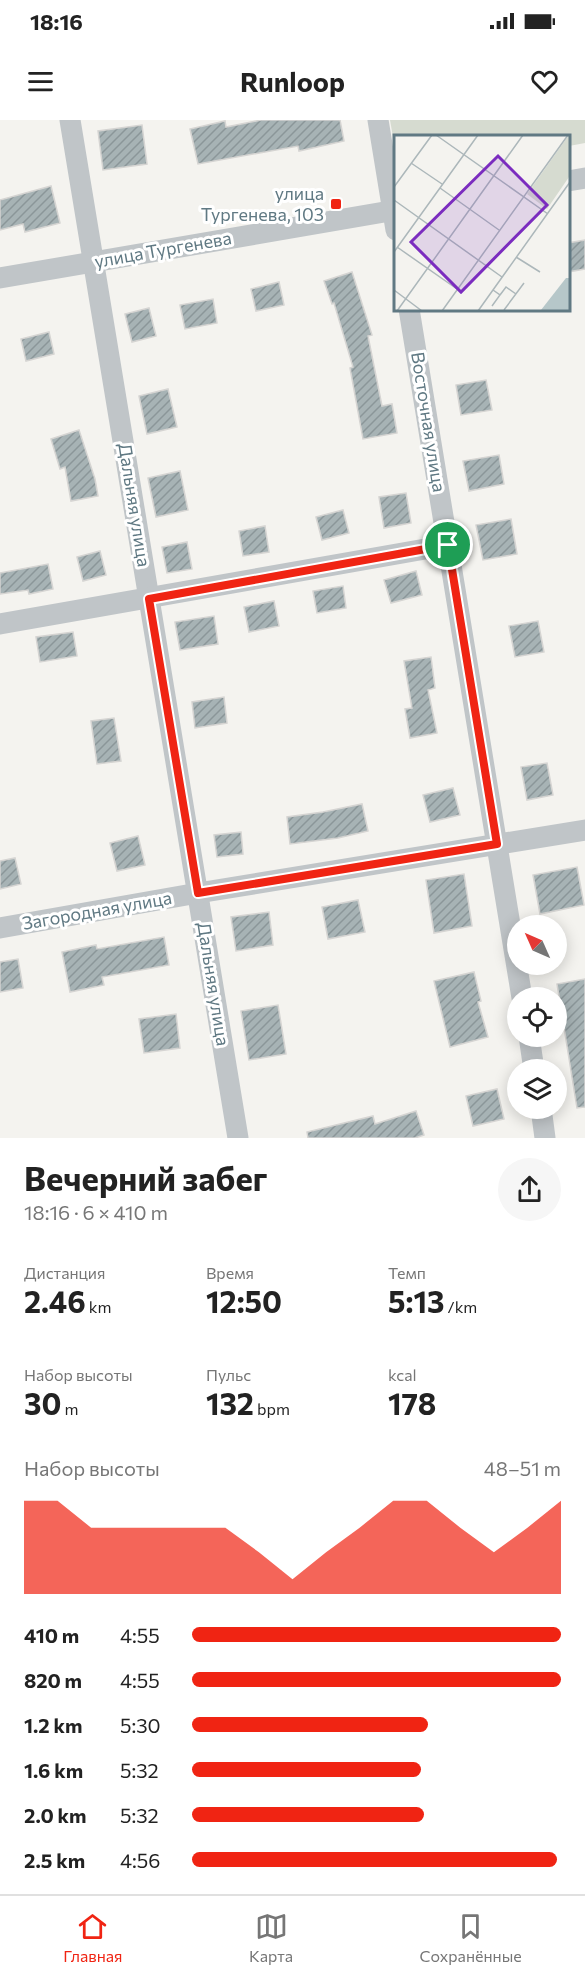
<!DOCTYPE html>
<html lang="ru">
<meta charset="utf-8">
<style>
body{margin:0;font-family:Commissioner,sans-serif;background:#f6f6f6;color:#222;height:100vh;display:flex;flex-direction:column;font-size:22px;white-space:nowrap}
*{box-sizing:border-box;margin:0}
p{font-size:20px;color:#767676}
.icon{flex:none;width:33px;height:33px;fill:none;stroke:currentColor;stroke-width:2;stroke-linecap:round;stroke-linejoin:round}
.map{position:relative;height:1018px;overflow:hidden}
.drawer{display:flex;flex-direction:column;background:#fff;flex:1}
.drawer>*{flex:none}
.needle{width:39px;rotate:315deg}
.controls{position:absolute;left:507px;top:795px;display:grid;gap:12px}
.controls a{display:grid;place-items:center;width:60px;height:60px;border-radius:50%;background:#fff;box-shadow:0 3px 15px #0003;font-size:30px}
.pin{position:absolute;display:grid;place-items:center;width:51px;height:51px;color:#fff;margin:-26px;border:3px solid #fff;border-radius:50%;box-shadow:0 2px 6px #0007}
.round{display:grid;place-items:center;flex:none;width:63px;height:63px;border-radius:32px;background:#f6f6f6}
.summary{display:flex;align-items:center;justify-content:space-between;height:102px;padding:0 24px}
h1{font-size:33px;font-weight:700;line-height:45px}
.metrics{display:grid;grid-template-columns:repeat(3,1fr);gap:9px;height:102px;padding:6px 24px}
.metrics div{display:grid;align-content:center}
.metrics b{font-size:30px;font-weight:700}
.metrics small{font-size:16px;font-weight:400}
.metrics p{font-size:16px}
.chart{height:168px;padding:12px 24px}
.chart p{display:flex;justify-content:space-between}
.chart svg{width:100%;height:108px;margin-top:6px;fill:#f02413;opacity:.7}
ul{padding:0 24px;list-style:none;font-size:20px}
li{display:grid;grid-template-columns:96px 72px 1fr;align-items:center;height:45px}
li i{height:15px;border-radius:8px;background:#f02413}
.status{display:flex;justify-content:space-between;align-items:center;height:42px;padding:0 30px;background:#fff;direction:ltr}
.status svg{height:16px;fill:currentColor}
header{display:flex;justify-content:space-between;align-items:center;height:78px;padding:0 24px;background:#fff;font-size:27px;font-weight:700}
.menu{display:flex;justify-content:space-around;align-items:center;height:84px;border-top:2px solid #e0e0e0;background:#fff;font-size:16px;color:#767676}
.menu a{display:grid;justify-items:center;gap:3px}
.menu .on{color:#f02413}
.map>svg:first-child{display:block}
</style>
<div class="status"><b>18:16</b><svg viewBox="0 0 49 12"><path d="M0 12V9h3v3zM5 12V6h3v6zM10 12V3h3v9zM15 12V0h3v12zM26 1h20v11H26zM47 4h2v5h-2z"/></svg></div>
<header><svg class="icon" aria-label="menu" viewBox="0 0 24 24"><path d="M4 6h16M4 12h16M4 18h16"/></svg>Runloop<svg class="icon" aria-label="heart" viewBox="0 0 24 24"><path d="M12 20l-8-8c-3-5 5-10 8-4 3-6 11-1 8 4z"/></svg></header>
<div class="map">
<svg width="585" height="1018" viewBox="0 0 585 1018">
<defs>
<pattern id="building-hatch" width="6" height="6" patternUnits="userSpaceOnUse" patternTransform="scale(1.5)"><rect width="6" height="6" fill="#a7b3b5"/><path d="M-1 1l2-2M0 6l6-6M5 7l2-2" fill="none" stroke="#8b9699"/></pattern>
</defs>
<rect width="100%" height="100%" fill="#f4f3ef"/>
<polygon fill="#d6dbd0" points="390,0 585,0 585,23 569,26 568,16 396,16 396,34"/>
<g fill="url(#building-hatch)" stroke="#d5d4d2" stroke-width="1.5">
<polygon points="261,0 340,0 344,21 299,31 298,26 198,44 190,9 225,1 226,7"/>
<polygon points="142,5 147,44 103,50 98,11"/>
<polygon points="51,66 60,103 25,112 23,104 0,110 0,80"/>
<polygon points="585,120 585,149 568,152 568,123"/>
<polygon points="352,152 372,215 368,216 382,286 392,284 397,313 363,319 350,248 353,247 334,183 332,184 324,161"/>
<polygon points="279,162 284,185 256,191 251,169"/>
<polygon points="213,179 217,203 185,209 180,185"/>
<polygon points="149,188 156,216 132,222 125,194"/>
<polygon points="49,212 54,234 26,241 21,219"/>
<polygon points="486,260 492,290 461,295 456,265"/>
<polygon points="168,269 177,307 147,314 139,276"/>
<polygon points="79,310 95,359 98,376 71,381 65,347 60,349 51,319"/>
<polygon points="499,335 504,364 469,371 463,341"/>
<polygon points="180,351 188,390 156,397 148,358"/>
<polygon points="406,373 411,403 384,408 379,377"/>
<polygon points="343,390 349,413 322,420 316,397"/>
<polygon points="511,399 517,434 483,440 476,405"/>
<polygon points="265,406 269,432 243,436 239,411"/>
<polygon points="187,422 192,449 167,453 162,427"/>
<polygon points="100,431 106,455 83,461 77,437"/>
<polygon points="48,444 53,469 29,474 28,470 0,474 0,453"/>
<polygon points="416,451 422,475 391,483 384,460"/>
<polygon points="343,466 346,488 317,493 313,471"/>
<polygon points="274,481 279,506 249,512 244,487"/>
<polygon points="214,496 218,524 180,530 175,502"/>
<polygon points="538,501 544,532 515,537 509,506"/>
<polygon points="73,512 77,536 40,542 36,517"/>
<polygon points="431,537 435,568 428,570 437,613 410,618 405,589 412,588 404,541"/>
<polygon points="224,577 227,603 195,608 192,582"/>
<polygon points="114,598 121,641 97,644 91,601"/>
<polygon points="547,643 553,675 527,680 521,647"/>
<polygon points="453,668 460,695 430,702 423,675"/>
<polygon points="362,684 368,711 338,718 290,724 287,697 323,692"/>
<polygon points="241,712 243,734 217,737 214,715"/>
<polygon points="138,716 145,745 117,751 110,723"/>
<polygon points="15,738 21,764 0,769 0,741"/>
<polygon points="577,747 584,785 540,794 533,755"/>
<polygon points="464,754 472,806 434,813 426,760"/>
<polygon points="358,780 365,812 328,819 322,787"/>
<polygon points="269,792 273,825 236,831 231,797"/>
<polygon points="164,817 169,845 102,857 104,865 70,872 62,832 96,825 97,829"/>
<polygon points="18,839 23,868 0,872 0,842"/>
<polygon points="474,852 481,881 478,882 488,917 450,927 434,861"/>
<polygon points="585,859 585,987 577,988 557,864"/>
<polygon points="278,885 286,934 249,940 241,891"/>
<polygon points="176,894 180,928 144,933 139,899"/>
<polygon points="497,969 504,999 473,1006 466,976"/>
<polygon points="416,991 424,1015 415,1018 308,1018 307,1012 373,996 375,1004"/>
</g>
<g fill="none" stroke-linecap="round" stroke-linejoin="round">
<g stroke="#c0c5c8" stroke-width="21">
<polyline points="70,0 238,1018"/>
<polyline points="378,0 396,110"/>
<polyline points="568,61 585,58"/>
<polyline points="0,158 396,90"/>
<polyline points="409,189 522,878"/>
<polyline points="0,504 448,425"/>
<polyline points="0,808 198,773 585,710"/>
<polyline points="529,916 534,950"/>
<polyline points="541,988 545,1018"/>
</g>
</g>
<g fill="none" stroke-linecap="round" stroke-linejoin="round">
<defs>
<polygon id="route" points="448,425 497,724 198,773 149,479"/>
</defs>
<use href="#route" stroke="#fff" stroke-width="12"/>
<use href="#route" stroke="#f02413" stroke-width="8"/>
</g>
<rect fill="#f02413" stroke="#fff" stroke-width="2" x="330" y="78" width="12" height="12" rx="3"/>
<g text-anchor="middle" stroke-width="6" stroke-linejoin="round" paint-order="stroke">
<g font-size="18" fill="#607983" stroke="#fff" text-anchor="end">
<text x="324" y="80">улица<tspan x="324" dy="21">Тургенева, 103</tspan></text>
</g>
<g font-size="18" fill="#607983" stroke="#fff">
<text transform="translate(163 130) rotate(-10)" y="6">улица Тургенева</text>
<text transform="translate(428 302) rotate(81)" y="6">Восточная улица</text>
<text transform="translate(134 385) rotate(81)" y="6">Дальняя улица</text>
<text transform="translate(97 791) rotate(-10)" y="6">Загородная улица</text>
<text transform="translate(213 864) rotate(81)" y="6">Дальняя улица</text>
</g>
</g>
<g transform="translate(394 15)">
<rect width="176" height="176" fill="#f4f3ef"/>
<path d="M 175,0 L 175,42 L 153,74 L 133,59 Z" fill="#d6dbd0"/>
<path d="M 172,143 L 175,143 L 175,175 L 147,175 Z" fill="#b6c7c9"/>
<path fill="none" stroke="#acb7ba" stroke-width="1.5" d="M 42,0 L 154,79M 17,28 L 48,49M 0,52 L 38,0M 46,53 L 105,95M 0,65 L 108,142M 3,112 L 63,154M 0,117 L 84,0M 122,122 L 146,137M 0,155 L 28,176M 106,160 L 112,152 L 122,159M 98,171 L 106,160 L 99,155M 110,175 L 130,148M 3,176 L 129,0M 48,176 L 174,0M 84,176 L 176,47"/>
<path fill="#7b2cbf" fill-opacity="0.15" stroke="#7b2cbf" stroke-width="3" d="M 104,21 L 153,70 L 67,157 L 17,107 Z"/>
<rect width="176" height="176" fill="none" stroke="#607983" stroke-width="3"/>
</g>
</svg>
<div class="controls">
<a><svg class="needle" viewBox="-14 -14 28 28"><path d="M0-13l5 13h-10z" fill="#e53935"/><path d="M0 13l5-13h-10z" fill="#767676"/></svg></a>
<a><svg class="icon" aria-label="locate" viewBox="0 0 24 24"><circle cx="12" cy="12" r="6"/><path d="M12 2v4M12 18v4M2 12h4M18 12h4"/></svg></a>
<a><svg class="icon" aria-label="layers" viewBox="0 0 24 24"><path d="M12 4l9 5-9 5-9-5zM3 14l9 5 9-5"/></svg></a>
</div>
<div class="pin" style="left:448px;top:425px;background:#1e9e55"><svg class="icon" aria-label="arrive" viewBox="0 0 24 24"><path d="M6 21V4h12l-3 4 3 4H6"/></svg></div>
</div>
<section class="drawer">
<div class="summary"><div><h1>Вечерний забег</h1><p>18:16 · 6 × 410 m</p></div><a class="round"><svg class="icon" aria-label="share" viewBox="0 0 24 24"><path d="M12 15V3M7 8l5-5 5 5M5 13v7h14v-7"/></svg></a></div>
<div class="metrics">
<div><p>Дистанция</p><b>2.46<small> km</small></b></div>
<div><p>Время</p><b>12:50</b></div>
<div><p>Темп</p><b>5:13<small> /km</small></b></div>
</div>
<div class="metrics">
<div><p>Набор высоты</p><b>30<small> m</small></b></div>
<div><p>Пульс</p><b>132<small> bpm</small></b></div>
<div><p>kcal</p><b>178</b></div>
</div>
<div class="chart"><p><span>Набор высоты</span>48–51 m</p>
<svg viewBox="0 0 160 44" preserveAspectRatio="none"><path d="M0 44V6L10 6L20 17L30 17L40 17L50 17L60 17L70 27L80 38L90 27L100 17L110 6L120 6L130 17L140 27L150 17L160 6V44z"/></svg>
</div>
<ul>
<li><b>410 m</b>4:55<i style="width:100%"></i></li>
<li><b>820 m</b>4:55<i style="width:100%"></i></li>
<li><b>1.2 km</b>5:30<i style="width:64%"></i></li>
<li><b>1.6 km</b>5:32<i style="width:62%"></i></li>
<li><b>2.0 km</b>5:32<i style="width:63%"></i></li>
<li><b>2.5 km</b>4:56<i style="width:99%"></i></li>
</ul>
</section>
<nav class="menu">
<a class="on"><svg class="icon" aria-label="home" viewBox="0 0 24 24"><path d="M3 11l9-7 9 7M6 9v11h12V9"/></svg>Главная</a>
<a><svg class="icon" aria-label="map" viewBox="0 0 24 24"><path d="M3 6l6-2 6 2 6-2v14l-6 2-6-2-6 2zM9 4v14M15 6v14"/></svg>Карта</a>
<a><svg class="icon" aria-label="saved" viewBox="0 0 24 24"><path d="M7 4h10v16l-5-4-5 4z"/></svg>Сохранённые</a>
</nav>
